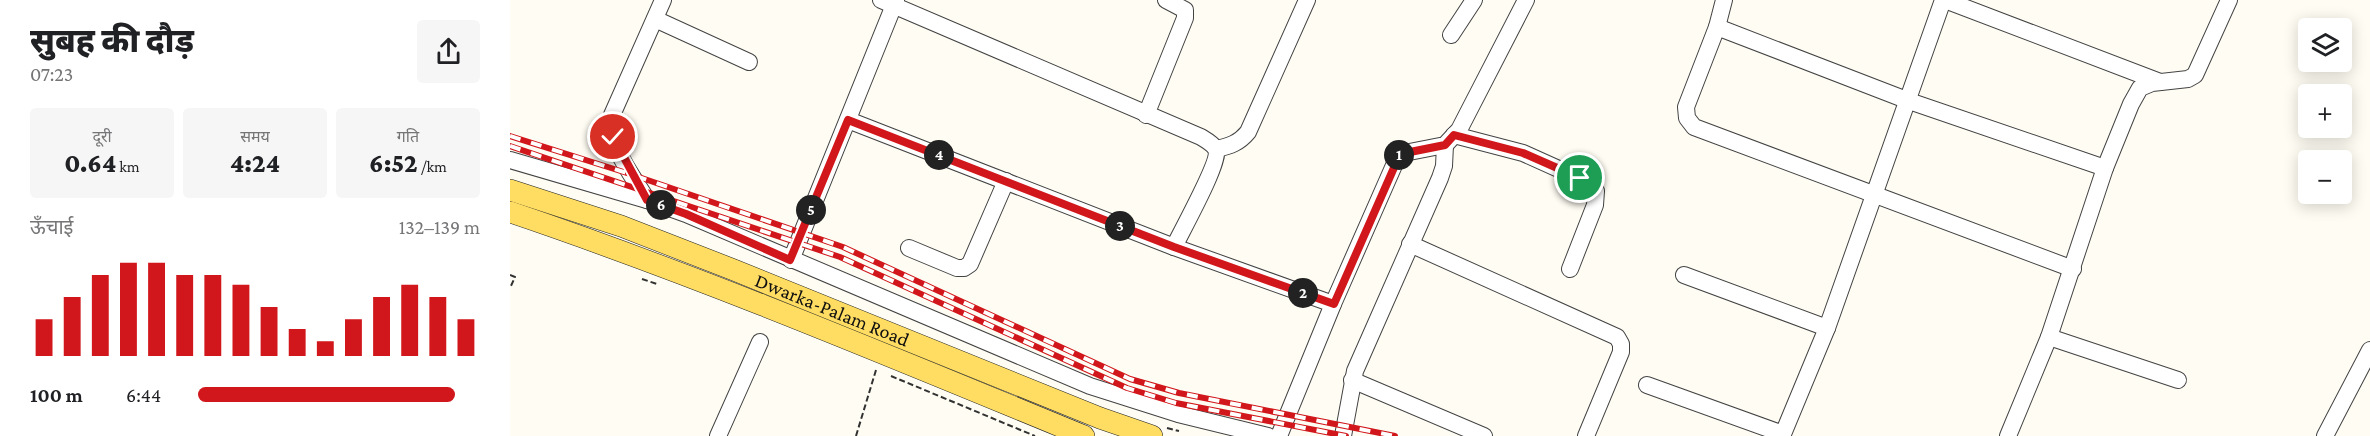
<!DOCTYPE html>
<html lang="hi">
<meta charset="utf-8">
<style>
body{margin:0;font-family:"Crimson Pro","Noto Sans Devanagari",serif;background:#f6f6f6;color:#202124;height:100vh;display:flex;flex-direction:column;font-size:22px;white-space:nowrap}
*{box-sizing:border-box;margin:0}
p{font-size:20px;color:#757577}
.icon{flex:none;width:33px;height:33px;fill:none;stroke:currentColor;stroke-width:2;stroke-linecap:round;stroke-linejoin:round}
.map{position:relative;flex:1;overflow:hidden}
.side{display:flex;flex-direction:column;background:#fff;width:510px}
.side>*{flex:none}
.buttons{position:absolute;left:1788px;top:18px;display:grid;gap:12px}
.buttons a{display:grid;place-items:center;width:54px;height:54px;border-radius:6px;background:#fff;box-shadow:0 3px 15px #0003;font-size:30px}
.pin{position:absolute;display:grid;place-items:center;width:51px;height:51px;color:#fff;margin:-26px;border:3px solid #fff;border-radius:50%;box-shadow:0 2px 6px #0007}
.km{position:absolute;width:30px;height:30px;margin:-15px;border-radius:50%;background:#222;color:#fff;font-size:16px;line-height:30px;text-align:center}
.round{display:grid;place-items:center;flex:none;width:63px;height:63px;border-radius:6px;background:#f6f6f6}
.head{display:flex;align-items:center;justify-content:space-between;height:102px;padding:0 30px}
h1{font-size:33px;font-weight:800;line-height:45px}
.stats{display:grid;grid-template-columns:repeat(3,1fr);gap:9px;height:102px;padding:6px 30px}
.stats div{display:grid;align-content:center;border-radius:6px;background:#f6f6f6;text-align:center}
.stats b{font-size:26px;font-weight:800}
.stats small{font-size:16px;font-weight:400}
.stats p{font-size:16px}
.chart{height:168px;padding:12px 30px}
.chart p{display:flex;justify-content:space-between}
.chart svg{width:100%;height:108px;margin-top:6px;stroke:#d1171b;stroke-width:6}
ul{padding:0 30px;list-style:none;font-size:20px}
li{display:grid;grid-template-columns:96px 72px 1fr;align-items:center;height:45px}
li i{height:15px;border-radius:8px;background:#d1171b}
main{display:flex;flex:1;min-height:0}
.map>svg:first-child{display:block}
</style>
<main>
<section class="side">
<div class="head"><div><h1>सुबह की दौड़</h1><p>07:23</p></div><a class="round"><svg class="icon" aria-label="share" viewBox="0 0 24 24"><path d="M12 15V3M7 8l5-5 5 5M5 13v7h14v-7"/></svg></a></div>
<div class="stats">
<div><p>दूरी</p><b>0.64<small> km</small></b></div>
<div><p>समय</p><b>4:24</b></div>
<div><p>गति</p><b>6:52<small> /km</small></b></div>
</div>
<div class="chart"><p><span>ऊँचाई</span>132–139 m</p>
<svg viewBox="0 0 160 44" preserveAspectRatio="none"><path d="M5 44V29M15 44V20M25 44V11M35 44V6M45 44V6M55 44V11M65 44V11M75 44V15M85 44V24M95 44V33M105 44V38M115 44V29M125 44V20M135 44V15M145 44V20M155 44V29"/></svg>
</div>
<ul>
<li><b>100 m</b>6:44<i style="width:91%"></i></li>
</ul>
</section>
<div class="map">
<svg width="1860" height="436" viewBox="0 0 1860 436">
<rect width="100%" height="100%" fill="#fffdf3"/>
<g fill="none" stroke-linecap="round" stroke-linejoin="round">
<defs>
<g id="minor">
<path d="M 371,0 L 691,137 C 696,140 703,144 706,149 C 711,161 671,232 664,247"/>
<polyline points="1214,0 1207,27 1176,107 1177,118 1184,127 1563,269"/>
<polyline points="1435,0 1650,82"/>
<polyline points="145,19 239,62"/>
<polyline points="1207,27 1399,101 1595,168"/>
<polyline points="941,35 964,0"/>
<polyline points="636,115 675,18 675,10 656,0"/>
<polyline points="338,120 664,247 823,304"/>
<polyline points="944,135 1013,153 1082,184 1086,191 1085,205 1060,269"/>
<path d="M 706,149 C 720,146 729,143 738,132 L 797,0"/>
<polyline points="0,160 137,200 176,214 580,386 668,414 758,436"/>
<path d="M 137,200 C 123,176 96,144 102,115 L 153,0"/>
<polyline points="900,244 1107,337 1111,344 1111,352 1076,436"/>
<polyline points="399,248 447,268 454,268 460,264 496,181"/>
<polyline points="281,260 386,0"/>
<polyline points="1174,275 1317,328"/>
<polyline points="1539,337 1668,380"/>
<polyline points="842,380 974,436"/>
<polyline points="1137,385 1273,434 1317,328 1433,0"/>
<polyline points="208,436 250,342"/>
<polyline points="769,436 823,304 889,154 935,145 949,130 1016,0"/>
<polyline points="833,436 845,371 930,178 934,166 935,145"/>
<polyline points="1498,436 1539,337 1595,168 1621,104 1630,88 1642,83 1678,79 1685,75 1719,0"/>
<polyline points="1815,436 1860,350"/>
</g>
<g id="major">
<path id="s1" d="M 0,190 L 111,226 L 224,270 L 590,418 L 642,436"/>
<path d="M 0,212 C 195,278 384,358 574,436"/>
</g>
</defs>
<use href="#minor" stroke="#434343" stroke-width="18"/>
<use href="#major" stroke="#212121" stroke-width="22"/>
<g stroke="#323232" stroke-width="2" stroke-dasharray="6 3" stroke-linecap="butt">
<polyline points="0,275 5,277 0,288"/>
<polyline points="132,279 147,284"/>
<polyline points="381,376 525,436"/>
<polyline points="657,428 669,431"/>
<polyline points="346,436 366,370"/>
</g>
<use href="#minor" stroke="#fff" stroke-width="16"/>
<use href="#major" stroke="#ffdd63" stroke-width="21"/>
<defs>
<g id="rail">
<polyline points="0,136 120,174 333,247 620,379 669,393 885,436"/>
<polyline points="0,146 330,257 617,388 666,403 836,436"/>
</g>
</defs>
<use href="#rail" stroke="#d1171b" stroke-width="6"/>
<use href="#rail" stroke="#fff" stroke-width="4" stroke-dasharray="11" stroke-linecap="butt"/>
</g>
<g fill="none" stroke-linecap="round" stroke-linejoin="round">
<defs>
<polyline id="route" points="103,137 137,200 176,214 280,260 338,120 664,247 824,304 890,154 935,145 944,135 1013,153 1070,178"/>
</defs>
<use href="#route" stroke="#fff" stroke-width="12"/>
<use href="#route" stroke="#d1171b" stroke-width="8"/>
</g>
<g text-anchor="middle" stroke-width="6" stroke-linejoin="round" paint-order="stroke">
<g font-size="20" fill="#101010" stroke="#fff">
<text dy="7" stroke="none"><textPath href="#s1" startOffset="344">Dwarka-Palam Road</textPath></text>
</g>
</g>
</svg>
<div class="buttons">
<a><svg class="icon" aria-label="layers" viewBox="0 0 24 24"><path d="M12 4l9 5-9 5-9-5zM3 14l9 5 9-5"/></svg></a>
<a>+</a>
<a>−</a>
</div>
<div class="pin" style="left:1070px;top:178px;background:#1e9e55"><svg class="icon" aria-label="arrive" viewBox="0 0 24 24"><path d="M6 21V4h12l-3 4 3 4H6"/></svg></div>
<div class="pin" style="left:103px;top:137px;background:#d93025"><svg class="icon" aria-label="check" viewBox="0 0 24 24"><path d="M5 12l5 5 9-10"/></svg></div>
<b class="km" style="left:889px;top:155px">1</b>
<b class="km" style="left:793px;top:293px">2</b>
<b class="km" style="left:610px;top:226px">3</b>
<b class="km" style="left:429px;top:155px">4</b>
<b class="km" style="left:301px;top:210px">5</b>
<b class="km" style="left:151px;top:205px">6</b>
</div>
</main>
